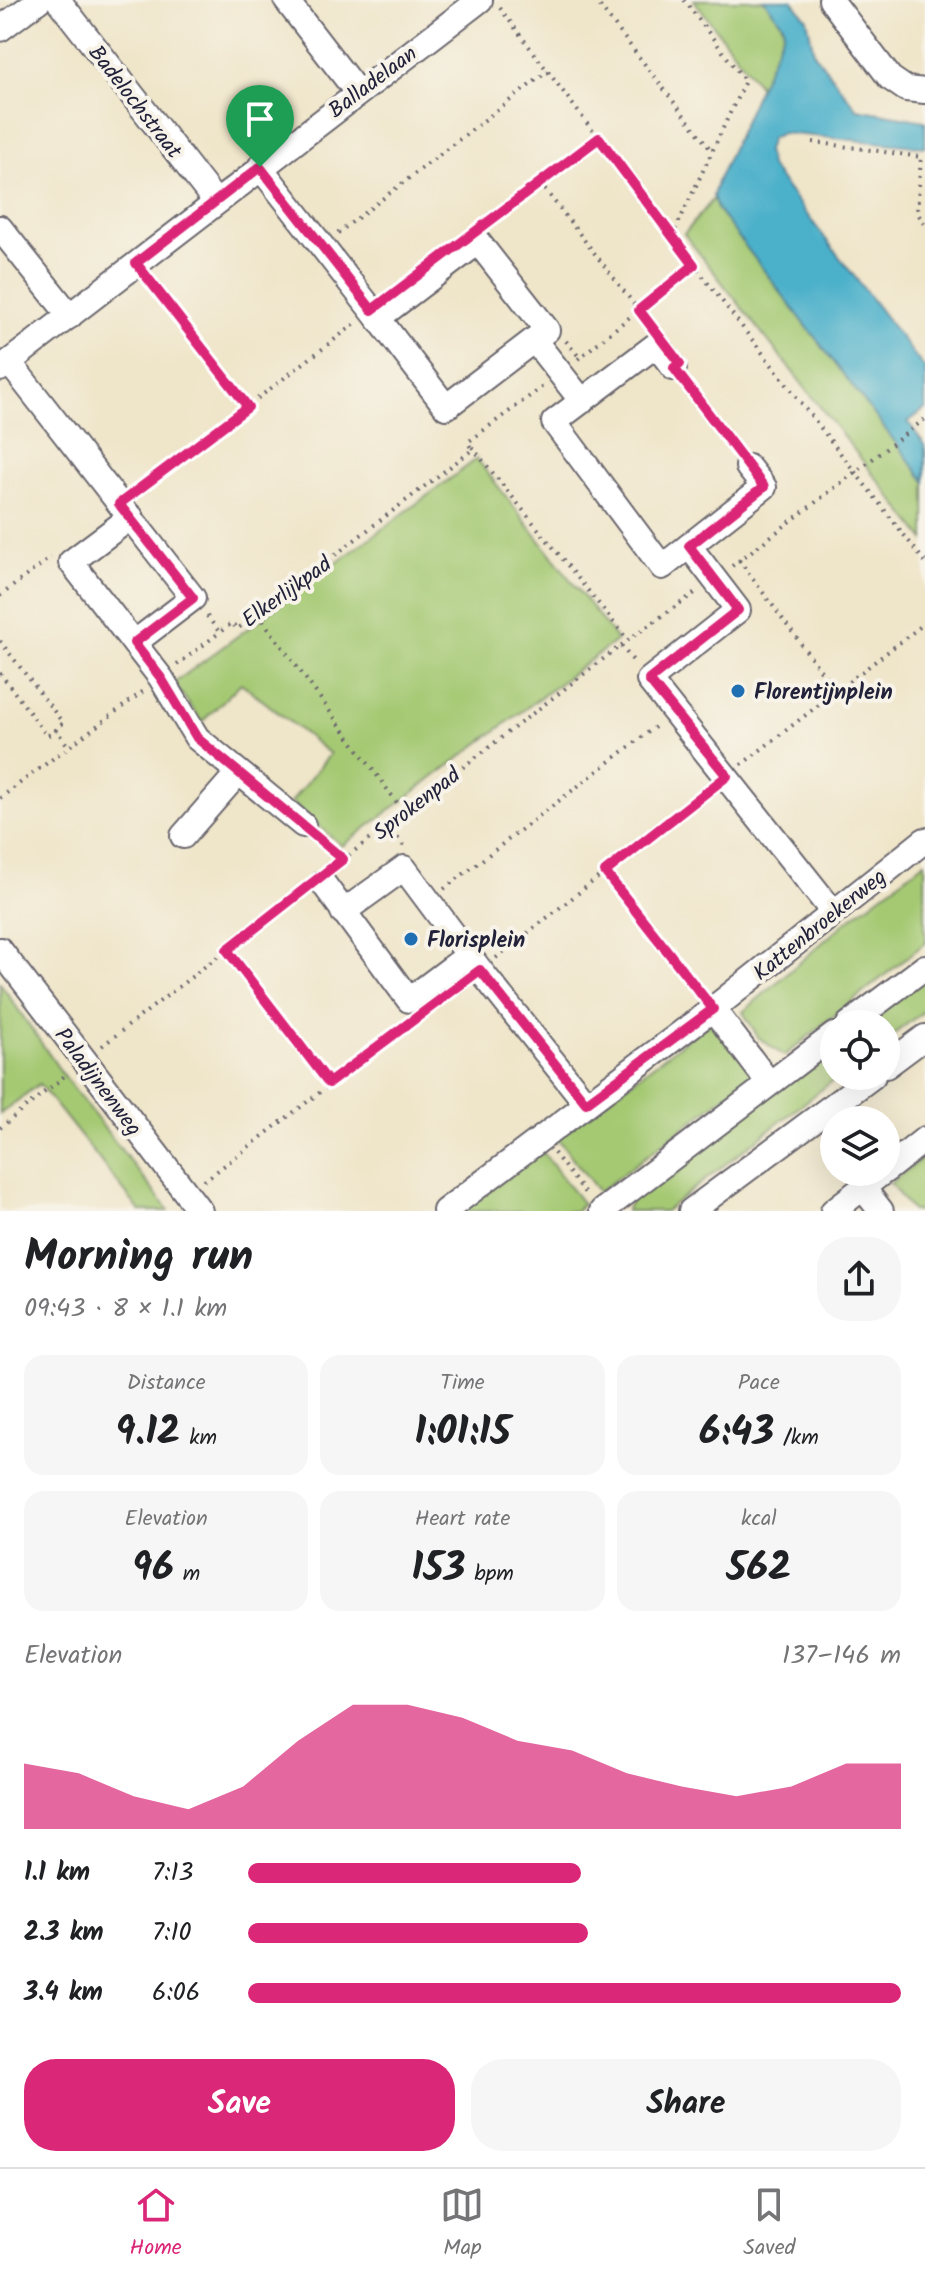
<!DOCTYPE html>
<meta charset="utf-8">
<style>
body{margin:0;font-family:Kalam,sans-serif;background:#f6f6f6;color:#202124;height:100vh;display:flex;flex-direction:column;font-size:30px;white-space:nowrap}
*{box-sizing:border-box;margin:0}
p{font-size:26px;color:#757577}
.icon{flex:none;width:44px;height:44px;fill:none;stroke:currentColor;stroke-width:2;stroke-linecap:round;stroke-linejoin:round}
.map{position:relative;height:1211px;overflow:hidden}
.drawer{display:flex;flex-direction:column;background:#fff;flex:1}
.drawer>*{flex:none}
.buttons{position:absolute;left:820px;top:1010px;display:grid;gap:16px}
.buttons a{display:grid;place-items:center;width:80px;height:80px;border-radius:50%;background:#fff;box-shadow:0 8px 32px #0002;font-size:40px}
.pin{position:absolute;display:grid;place-items:center;width:68px;height:68px;color:#fff;margin:-82px -34px;border-radius:50% 50% 50% 0;rotate:-45deg;box-shadow:0 0 8px #0007}
.pin .icon{rotate:45deg}
.round{display:grid;place-items:center;flex:none;width:84px;height:84px;border-radius:32px;background:#f6f6f6}
.summary{display:flex;align-items:center;justify-content:space-between;height:136px;padding:0 24px}
h1{font-size:44px;font-weight:700;line-height:60px}
.figures{display:grid;grid-template-columns:repeat(3,1fr);gap:12px;height:136px;padding:8px 24px}
.figures div{display:grid;align-content:center;border-radius:20px;background:#f6f6f6;text-align:center}
.figures b{font-size:40px;font-weight:700}
.figures small{font-size:22px;font-weight:400}
.figures p{font-size:22px}
.chart{height:224px;padding:16px 24px}
.chart p{display:flex;justify-content:space-between}
.chart svg{width:100%;height:144px;margin-top:8px;fill:#db2777;opacity:.7}
.button{display:flex;gap:16px;margin-top:auto;padding:16px 24px}
.button a{flex:1;height:92px;border-radius:32px;background:#db2777;color:#fff;font-size:32px;font-weight:700;line-height:92px;text-align:center}
.button a+a{background:#f6f6f6;color:#202124}
ul{padding:0 24px;list-style:none;font-size:26px}
li{display:grid;grid-template-columns:128px 96px 1fr;align-items:center;height:60px}
li i{height:20px;border-radius:10px;background:#db2777}
.tabs{display:flex;justify-content:space-around;align-items:center;height:112px;border-top:2px solid #e0e0e0;background:#fff;font-size:22px;color:#757577}
.tabs a{display:grid;justify-items:center;gap:4px}
.tabs .active{color:#db2777}
.map>svg:first-child{display:block}
</style>
<div class="map">
<svg width="925" height="1211" viewBox="0 0 925 1211">
<rect width="100%" height="100%" fill="#f7f3e8"/>
<filter id="ink" filterUnits="userSpaceOnUse"><feTurbulence type="fractalNoise" baseFrequency=".0125" numOctaves="2"/><feDisplacementMap in="SourceGraphic" scale="16" xChannelSelector="R" yChannelSelector="G"/><feConvolveMatrix kernelMatrix="1 2 1 2 8 2 1 2 1" color-interpolation-filters="sRGB"/></filter>
<filter id="wash" filterUnits="userSpaceOnUse"><feTurbulence type="fractalNoise" baseFrequency=".006" numOctaves="4" result="noise"/><feDisplacementMap in="SourceGraphic" scale="32" xChannelSelector="R" yChannelSelector="G"/><feGaussianBlur stdDeviation="1.8" result="paint"/><feColorMatrix in="noise" values="0 0 0 0 0 0 0 0 0 0 0 0 0 0 0 0 0 1.4 0 .05"/><feComposite in="paint" operator="in"/></filter>
<g filter="url(#wash)">
<rect width="100%" height="100%" fill="#efe5c9"/>
<g fill="#a5c973" stroke="#647657" stroke-width="2">
<path d="M 694,0 L 764,0 C 770,8 780,17 783,27 C 787,39 766,74 760,87 Z"/>
<polygon points="714,198 717,209 925,481 925,540 684,234"/>
<polygon points="477,459 617,640 342,846 291,802 330,754 241,683 202,722 174,683"/>
<polygon points="925,862 925,943 784,1056 758,1037 743,1012 847,921"/>
<polygon points="925,973 925,1010 886,1040 886,1024 859,1024"/>
<polygon points="0,983 66,1079 169,1211 140,1211 39,1084 0,1114"/>
<polygon points="718,1016 757,1072 599,1192 557,1138"/>
<polygon points="834,1043 834,1076 839,1076 665,1211 626,1211 632,1198"/>
<polygon points="541,1150 583,1204 575,1211 461,1211"/>
<polygon points="925,1156 925,1211 912,1211 890,1183"/>
</g>
<polygon fill="#4bb0ca" stroke="#366982" stroke-width="2" points="764,0 792,0 807,19 814,53 857,109 925,121 925,147 782,133 771,138 767,150 770,166 925,369 925,409 908,422 925,445 925,481 717,209 713,196 717,182 784,32 783,24"/>
</g>
<g filter="url(#ink)">
<g fill="none" stroke-linecap="round" stroke-linejoin="round">
<defs>
<g id="minor">
<polyline points="58,0 215,201"/>
<polyline points="286,0 357,92"/>
<polyline points="831,0 890,78 906,89 925,91"/>
<polyline points="0,29 39,0"/>
<polyline points="260,167 378,318"/>
<polyline points="0,228 70,316"/>
<polygon points="478,242 547,330 446,407 378,318"/>
<polyline points="534,340 582,401"/>
<polyline points="9,362 193,598 134,643"/>
<polyline points="674,368 656,345 554,422 662,567 764,487 748,467"/>
<polyline points="0,369 480,0"/>
<polyline points="131,517 71,562 161,678 197,738 303,825"/>
<polyline points="689,546 738,610 649,680 833,912"/>
<polyline points="183,836 238,773"/>
<polyline points="323,883 409,1000 470,954"/>
<polyline points="343,912 404,868 480,970 586,1103"/>
<polyline points="0,950 200,1211"/>
<polyline points="713,1009 769,1083"/>
<polyline points="849,1024 925,967"/>
<polyline points="886,1066 925,1037"/>
<polyline points="886,1170 925,1139"/>
<polyline points="863,1188 881,1211"/>
<polyline points="445,1211 713,1009 925,840"/>
<polyline points="602,1211 834,1035"/>
<polyline points="691,1211 873,1076"/>
<polyline points="833,1211 883,1172"/>
</g>
</defs>
<use href="#minor" stroke="#6a666d" stroke-width="28"/>
<g stroke="#6a666d" stroke-width="4" stroke-dasharray="2 6" stroke-linecap="butt">
<polyline points="595,0 711,150"/>
<polyline points="500,8 694,265 925,562"/>
<polyline points="813,142 921,157 917,212 925,225"/>
<polyline points="540,183 651,326"/>
<polyline points="487,224 599,138"/>
<polyline points="338,233 548,71"/>
<polyline points="672,237 745,81 684,0"/>
<polyline points="150,281 248,406"/>
<polyline points="566,341 580,358"/>
<polyline points="578,359 694,265"/>
<polyline points="687,386 735,449"/>
<polyline points="472,447 628,640"/>
<polyline points="137,491 356,323"/>
<polyline points="739,560 835,690"/>
<polyline points="732,566 925,419"/>
<polyline points="0,596 51,557"/>
<polyline points="258,614 404,812"/>
<polyline points="207,616 220,633"/>
<polyline points="0,641 63,723 56,730 69,747"/>
<polyline points="621,646 635,663"/>
<polyline points="177,665 232,623 237,629 258,614 472,450 468,442 542,387"/>
<polyline points="0,673 47,736 56,730"/>
<polyline points="741,765 925,623"/>
<polyline points="0,798 145,690"/>
<polyline points="388,825 406,849"/>
<polyline points="317,837 343,859"/>
<polyline points="336,865 628,640 699,590"/>
<polyline points="605,872 700,993"/>
<polyline points="444,889 659,724"/>
<polyline points="227,950 329,1083"/>
<polyline points="496,958 709,790"/>
<polyline points="102,1046 304,890"/>
<polyline points="0,1128 67,1074"/>
<polyline points="554,1153 588,1197"/>
<polyline points="204,1181 413,1021"/>
</g>
<use href="#minor" stroke="#fff" stroke-width="24"/>
</g>
</g>
<g fill="none" stroke-linecap="round" stroke-linejoin="round" filter="url(#ink)">
<defs>
<polygon id="route" points="599,138 694,265 639,310 680,364 674,368 764,487 689,546 738,610 649,680 727,776 605,872 713,1009 586,1103 480,970 329,1083 227,950 343,859 197,738 161,678 134,643 193,598 119,504 248,407 136,263 260,167 372,310"/>
</defs>
<use href="#route" stroke="#fff" stroke-width="16"/>
<use href="#route" stroke="#db2777" stroke-width="10"/>
</g>
<g fill="#1f6fb2" stroke="#f7f3e8" stroke-width="3">
<circle cx="738" cy="691" r="8"/>
<circle cx="411" cy="939" r="8"/>
</g>
<g text-anchor="middle" stroke-width="8" stroke-linejoin="round" paint-order="stroke">
<g font-size="22" fill="#22223b" stroke="#f7f3e8">
<text transform="translate(372 81) rotate(-37)" y="8">Balladelaan</text>
<text transform="translate(136 101) rotate(52)" y="8">Badelochstraat</text>
<text transform="translate(286 591) rotate(-36)" y="8">Elkerlijkpad</text>
<text transform="translate(416 803) rotate(-38)" y="8">Sprokenpad</text>
<text transform="translate(819 924) rotate(-39)" y="8">Kattenbroekerweg</text>
<text transform="translate(99 1081) rotate(53)" y="8">Paladijnenweg</text>
</g>
<g font-size="22" font-weight="bold" fill="#22223b" stroke="#f7f3e8" text-anchor="start">
<text x="754" y="699">Florentijnplein</text>
<text x="427" y="947">Florisplein</text>
</g>
</g>
</svg>
<div class="buttons">
<a><svg class="icon" aria-label="locate" viewBox="0 0 24 24"><circle cx="12" cy="12" r="6"/><path d="M12 2v4M12 18v4M2 12h4M18 12h4"/></svg></a>
<a><svg class="icon" aria-label="layers" viewBox="0 0 24 24"><path d="M12 4l9 5-9 5-9-5zM3 14l9 5 9-5"/></svg></a>
</div>
<div class="pin" style="left:260px;top:167px;background:#1e9e55"><svg class="icon" aria-label="arrive" viewBox="0 0 24 24"><path d="M6 21V4h12l-3 4 3 4H6"/></svg></div>
</div>
<section class="drawer">
<div class="summary"><div><h1>Morning run</h1><p>09:43 · 8 × 1.1 km</p></div><a class="round"><svg class="icon" aria-label="share" viewBox="0 0 24 24"><path d="M12 15V3M7 8l5-5 5 5M5 13v7h14v-7"/></svg></a></div>
<div class="figures">
<div><p>Distance</p><b>9.12<small> km</small></b></div>
<div><p>Time</p><b>1:01:15</b></div>
<div><p>Pace</p><b>6:43<small> /km</small></b></div>
</div>
<div class="figures">
<div><p>Elevation</p><b>96<small> m</small></b></div>
<div><p>Heart rate</p><b>153<small> bpm</small></b></div>
<div><p>kcal</p><b>562</b></div>
</div>
<div class="chart"><p><span>Elevation</span>137–146 m</p>
<svg viewBox="0 0 160 44" preserveAspectRatio="none"><path d="M0 44V24L10 27L20 34L30 38L40 31L50 17L60 6L70 6L80 10L90 17L100 20L110 27L120 31L130 34L140 31L150 24L160 24V44z"/></svg>
</div>
<ul>
<li><b>1.1 km</b>7:13<i style="width:51%"></i></li>
<li><b>2.3 km</b>7:10<i style="width:52%"></i></li>
<li><b>3.4 km</b>6:06<i style="width:100%"></i></li>
</ul>
<div class="button"><a>Save</a><a>Share</a></div>
</section>
<nav class="tabs">
<a class="active"><svg class="icon" aria-label="home" viewBox="0 0 24 24"><path d="M3 11l9-7 9 7M6 9v11h12V9"/></svg>Home</a>
<a><svg class="icon" aria-label="map" viewBox="0 0 24 24"><path d="M3 6l6-2 6 2 6-2v14l-6 2-6-2-6 2zM9 4v14M15 6v14"/></svg>Map</a>
<a><svg class="icon" aria-label="saved" viewBox="0 0 24 24"><path d="M7 4h10v16l-5-4-5 4z"/></svg>Saved</a>
</nav>
